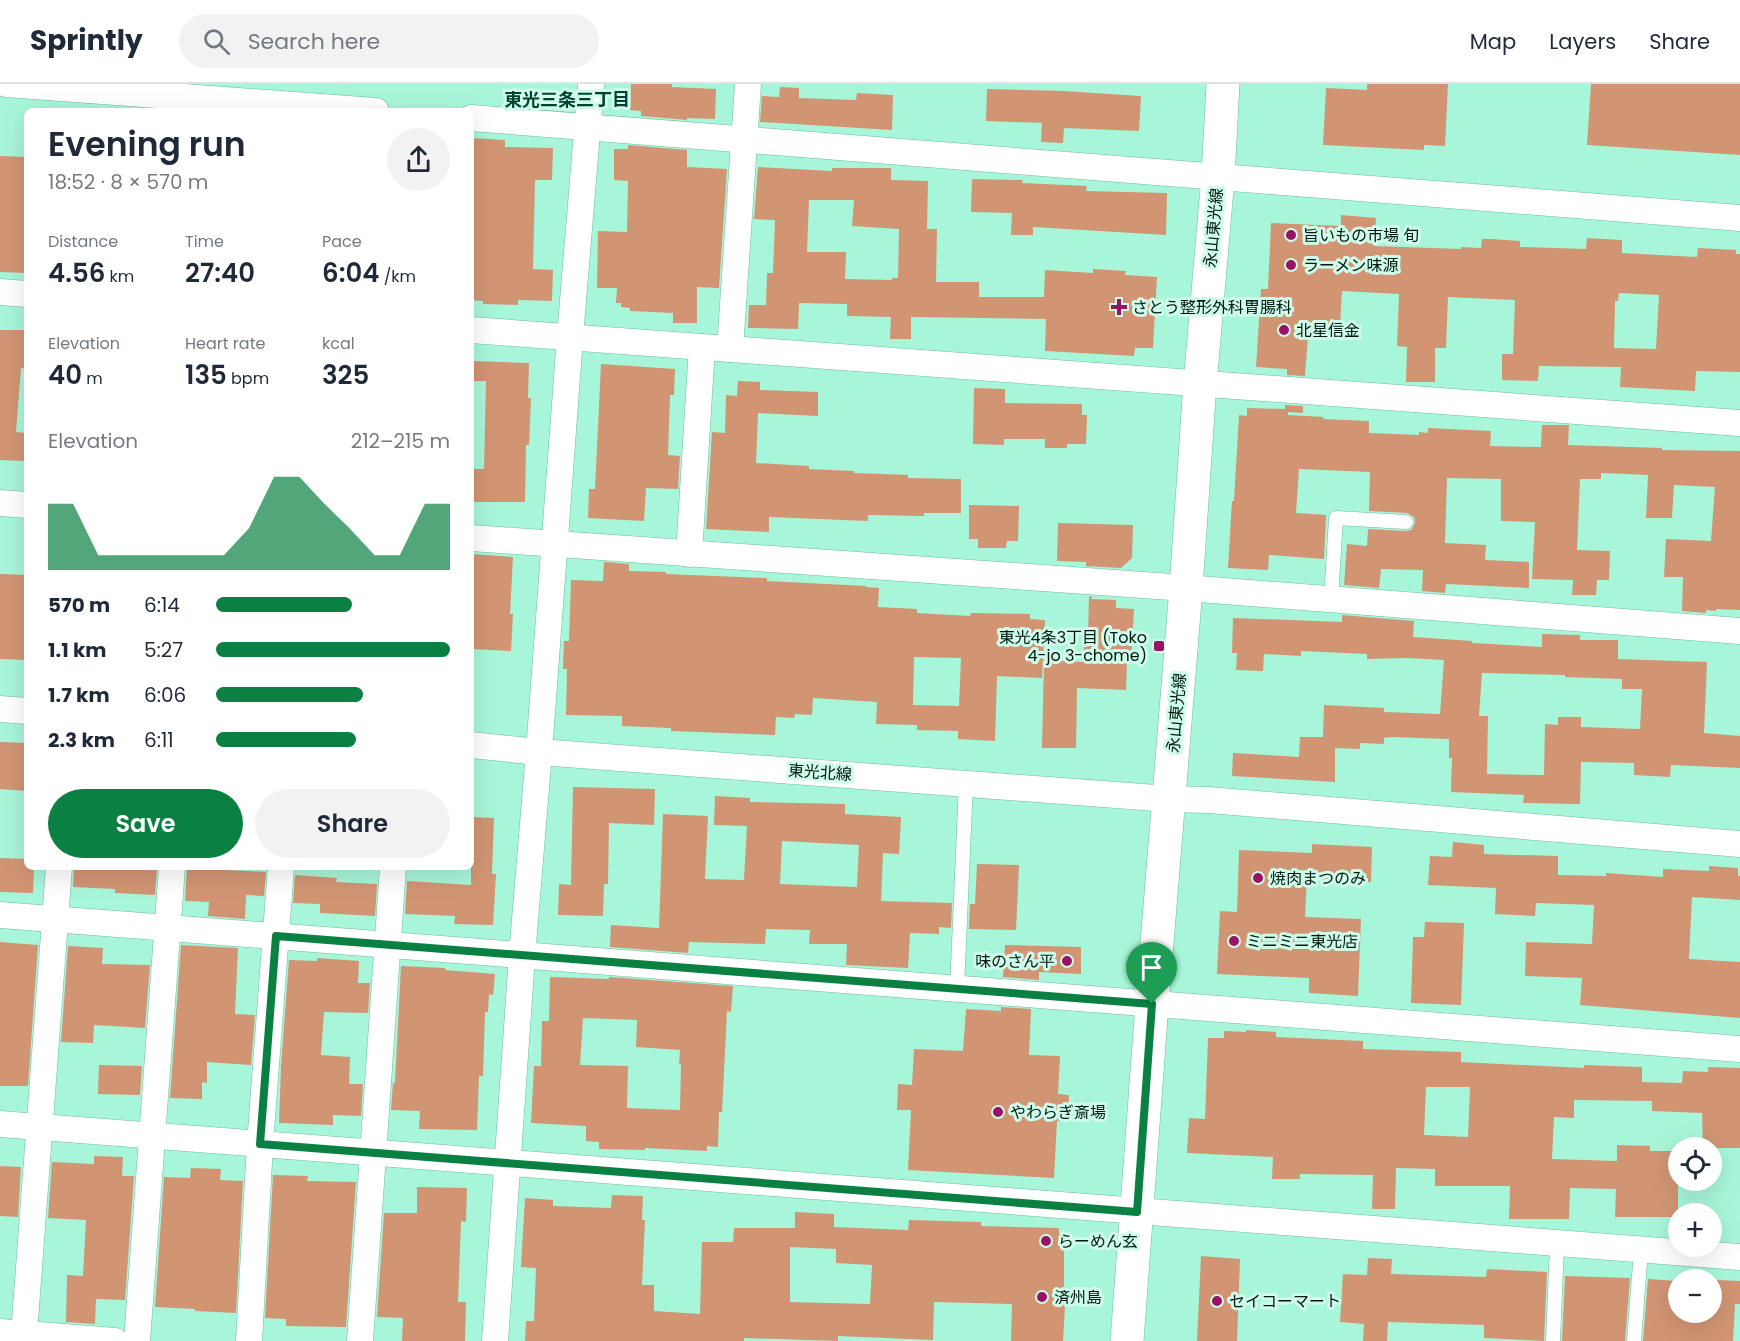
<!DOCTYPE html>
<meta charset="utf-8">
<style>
body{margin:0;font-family:Poppins,"Noto Sans JP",sans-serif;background:#f2f2f3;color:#1f2937;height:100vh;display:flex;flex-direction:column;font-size:22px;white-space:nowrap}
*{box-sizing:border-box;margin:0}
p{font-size:20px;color:#747a83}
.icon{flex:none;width:33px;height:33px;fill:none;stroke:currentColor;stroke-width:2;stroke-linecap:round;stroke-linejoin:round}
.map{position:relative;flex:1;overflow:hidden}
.details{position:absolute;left:24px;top:24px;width:450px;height:762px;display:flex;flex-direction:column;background:#fff;border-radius:9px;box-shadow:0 6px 24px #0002}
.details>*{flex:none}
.controls{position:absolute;left:1668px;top:1053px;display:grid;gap:12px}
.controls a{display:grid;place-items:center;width:54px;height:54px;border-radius:50%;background:#fff;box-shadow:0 6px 24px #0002;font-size:30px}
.pin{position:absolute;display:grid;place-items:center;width:51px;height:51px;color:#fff;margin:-62px -26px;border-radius:50% 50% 50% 0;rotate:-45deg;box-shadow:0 0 6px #0007}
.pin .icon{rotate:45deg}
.round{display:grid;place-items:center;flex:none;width:63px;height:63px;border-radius:32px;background:#f2f2f3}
.head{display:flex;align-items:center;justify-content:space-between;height:102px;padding:0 24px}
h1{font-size:33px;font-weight:600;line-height:45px}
.metrics{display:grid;grid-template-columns:repeat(3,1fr);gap:9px;height:102px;padding:6px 24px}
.metrics div{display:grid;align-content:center}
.metrics b{font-size:26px;font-weight:600}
.metrics small{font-size:16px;font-weight:400}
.metrics p{font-size:16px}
.chart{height:168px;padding:12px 24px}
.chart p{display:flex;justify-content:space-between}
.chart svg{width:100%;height:108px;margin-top:6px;fill:#0b8043;opacity:.7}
.primary-button{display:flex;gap:12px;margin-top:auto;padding:12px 24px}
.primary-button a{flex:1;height:69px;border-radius:36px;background:#0b8043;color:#fff;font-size:24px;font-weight:600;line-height:69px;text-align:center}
.primary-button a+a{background:#f2f2f3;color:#1f2937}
ul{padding:0 24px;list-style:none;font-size:20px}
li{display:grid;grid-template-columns:96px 72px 1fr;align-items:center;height:45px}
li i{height:15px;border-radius:8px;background:#0b8043}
header{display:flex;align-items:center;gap:36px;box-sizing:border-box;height:84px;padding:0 30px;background:#fff;border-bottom:2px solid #e0e1e3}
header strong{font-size:28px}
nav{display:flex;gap:33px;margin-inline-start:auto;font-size:21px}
.search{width:420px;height:54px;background:#f2f2f3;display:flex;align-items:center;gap:15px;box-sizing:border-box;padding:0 21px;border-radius:33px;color:#747a83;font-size:22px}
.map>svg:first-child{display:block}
</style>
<header>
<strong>Sprintly</strong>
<div class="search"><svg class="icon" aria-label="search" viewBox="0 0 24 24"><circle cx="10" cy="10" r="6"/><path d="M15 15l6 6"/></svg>Search here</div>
<nav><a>Map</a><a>Layers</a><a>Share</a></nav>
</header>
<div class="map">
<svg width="1740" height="1257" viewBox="0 0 1740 1257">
<rect width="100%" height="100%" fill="#a8f6d9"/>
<g fill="#d19574" fill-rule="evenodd">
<polygon points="631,0 672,0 672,3 716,5 715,35 687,34 687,36 641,32 641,27 630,26"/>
<polygon points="1367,0 1448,0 1445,62 1424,61 1424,66 1323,61 1326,4 1367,6"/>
<polygon points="1591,0 1740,0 1740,71 1587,61"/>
<polygon points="780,3 799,4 799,14 856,16 857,9 893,11 892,46 760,38 762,12 779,13"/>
<polygon points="987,5 1063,7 1141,12 1139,47 1064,44 1063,59 1041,58 1042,39 986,37"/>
<polygon points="471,54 505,56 505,63 553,64 552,96 535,96 533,185 553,186 552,217 518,216 518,221 483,220 483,217 471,216"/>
<polygon points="628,61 687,66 687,83 727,85 719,204 697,203 697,239 673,239 673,229 630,227 630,224 621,223 621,219 616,219 617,204 597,204 598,147 627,148 628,97 614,96 614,65 628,65"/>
<polygon points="0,72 27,73 27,189 0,188"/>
<path d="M 758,83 L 832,87 L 832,84 L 891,84 L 891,96 L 928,97 L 927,145 L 937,145 L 936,198 L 979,198 L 979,213 L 1044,213 L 1045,186 L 1093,189 L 1093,185 L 1126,187 L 1125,191 L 1157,193 L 1153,264 L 1135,264 L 1134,272 L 1045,267 L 1046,235 L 911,233 L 911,255 L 890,255 L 891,233 L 847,232 L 847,220 L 799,219 L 798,245 L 748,244 L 749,221 L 766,221 L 767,189 L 773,189 L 775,136 L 754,135 ZM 809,116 L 854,116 L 852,142 L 899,145 L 898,194 L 892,194 L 892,196 L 845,195 L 846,168 L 807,168 Z"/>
<polygon points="972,95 1023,96 1022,99 1087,102 1086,107 1167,109 1166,151 1033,143 1033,151 1011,151 1012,129 971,128"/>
<path d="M 1341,131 L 1376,134 L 1374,162 L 1461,165 L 1461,163 L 1481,164 L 1482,155 L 1492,155 L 1520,157 L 1520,163 L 1586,165 L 1587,154 L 1622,156 L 1622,169 L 1697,173 L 1698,164 L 1736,166 L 1736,170 L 1740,170 L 1740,288 L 1696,287 L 1695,307 L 1620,303 L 1621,283 L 1539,282 L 1538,297 L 1502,296 L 1502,270 L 1513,270 L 1515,216 L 1448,213 L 1446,264 L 1435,264 L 1435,298 L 1406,298 L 1407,263 L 1397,262 L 1399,210 L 1342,207 L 1340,242 L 1309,240 L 1305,292 L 1287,291 L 1287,285 L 1256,283 L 1261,205 L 1268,205 L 1271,139 L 1341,142 ZM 1619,209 L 1659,211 L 1656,265 L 1614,264 L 1615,217 L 1618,217 Z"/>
<polygon points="0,246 27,246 27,285 21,284 16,348 25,349 24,377 0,376"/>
<polygon points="471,277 529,279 528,314 531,314 529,361 526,361 525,418 471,418 471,385 484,385 486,297 471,297"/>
<polygon points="601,280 675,285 674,311 670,311 668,371 680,372 678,405 646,404 644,437 588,434 589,405 595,405"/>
<polygon points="738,297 760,298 760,306 818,308 818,332 758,329 756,379 809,382 809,385 854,387 854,389 908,391 908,394 961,395 961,429 924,429 924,432 868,431 868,437 769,433 769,448 706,445 712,348 725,349 726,311 737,312"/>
<polygon points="974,304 1005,305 1005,319 1082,320 1082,331 1087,331 1086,360 1067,360 1067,364 1045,364 1045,355 1004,355 1004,361 973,360"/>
<polygon points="1285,321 1303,322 1303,329 1288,328 1288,331 1324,333 1323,335 1369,337 1369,349 1419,351 1419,348 1428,349 1428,344 1491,347 1490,362 1541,363 1542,341 1569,341 1568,361 1662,364 1662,366 1740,367 1740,526 1716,525 1716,527 1706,526 1706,529 1682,527 1683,493 1664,493 1666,455 1711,457 1715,403 1674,401 1672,434 1646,434 1648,391 1601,389 1601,395 1580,395 1577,466 1610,467 1609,496 1597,496 1596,511 1572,511 1573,496 1532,495 1535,438 1501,437 1501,395 1447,394 1445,459 1486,461 1485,476 1529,478 1529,504 1446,500 1445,509 1422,507 1423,486 1381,485 1379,504 1344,501 1347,460 1367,462 1368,445 1406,447 1411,446 1415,439 1414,433 1407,429 1369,427 1370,388 1299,385 1296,429 1326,431 1324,475 1269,471 1268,486 1228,484 1232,417 1234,417 1239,331 1247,332 1247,324 1285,325"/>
<polygon points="969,421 1019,422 1018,457 1007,457 1006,464 978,464 978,455 969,455"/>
<polygon points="1058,439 1133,441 1132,474 1121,484 1086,482 1086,478 1057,477"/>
<polygon points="471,470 513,473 510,530 513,530 511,567 471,565"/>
<path d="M 604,478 L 629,480 L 629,487 L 666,488 L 666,490 L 767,494 L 767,497 L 866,502 L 866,503 L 879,504 L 878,523 L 917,525 L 917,529 L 970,532 L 971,529 L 1030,530 L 1030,535 L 1045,536 L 1042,594 L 997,592 L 995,657 L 958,655 L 958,647 L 917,646 L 917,641 L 876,640 L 877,618 L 813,614 L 812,631 L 795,630 L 794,634 L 776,633 L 775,651 L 671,647 L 671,644 L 622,642 L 622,632 L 566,631 L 567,585 L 563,585 L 564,557 L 569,557 L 571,496 L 603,497 ZM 914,573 L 961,574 L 959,622 L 913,621 Z"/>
<polygon points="0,490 27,491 27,576 0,575"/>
<polygon points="1089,512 1093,513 1090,515 1116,516 1116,524 1134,525 1131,577 1127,577 1126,606 1077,604 1076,664 1042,664 1044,576 1083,578 1085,552 1088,552"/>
<path d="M 1342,531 L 1414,537 L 1413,553 L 1472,557 L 1472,559 L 1542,563 L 1542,550 L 1580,551 L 1580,556 L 1618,556 L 1618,575 L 1707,578 L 1704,649 L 1740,652 L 1740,684 L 1671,681 L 1670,693 L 1634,691 L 1634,679 L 1581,678 L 1580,720 L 1523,719 L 1524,711 L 1451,708 L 1452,674 L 1449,674 L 1449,655 L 1391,653 L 1384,654 L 1384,660 L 1360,659 L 1360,665 L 1335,664 L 1335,698 L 1232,692 L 1233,669 L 1299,673 L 1300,653 L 1323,653 L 1324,621 L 1384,624 L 1384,628 L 1440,630 L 1444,576 L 1407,574 L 1367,575 L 1367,570 L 1301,567 L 1301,572 L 1264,570 L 1263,587 L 1236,586 L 1237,569 L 1232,569 L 1233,534 L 1342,538 ZM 1482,589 L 1565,591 L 1565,593 L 1622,595 L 1622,605 L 1642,605 L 1640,645 L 1581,643 L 1581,633 L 1558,633 L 1558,641 L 1545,640 L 1544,691 L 1487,690 L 1488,632 L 1479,632 Z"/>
<polygon points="0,658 27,659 27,707 0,705"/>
<polygon points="573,703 655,705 654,741 609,739 608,800 604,800 603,832 558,831 559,800 571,801"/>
<path d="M 715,712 L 750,714 L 750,718 L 845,720 L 845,730 L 901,733 L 899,770 L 883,769 L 881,817 L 952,819 L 951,844 L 939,843 L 939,850 L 910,849 L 908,884 L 846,881 L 847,860 L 809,860 L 810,846 L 766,845 L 765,860 L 689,858 L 688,869 L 610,863 L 611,841 L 659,844 L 663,730 L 708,732 L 705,795 L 744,796 L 747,742 L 714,741 ZM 782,757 L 859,761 L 857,803 L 780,800 Z"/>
<polygon points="471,733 494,734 492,790 496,790 493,841 454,840 455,832 405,830 407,797 471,801"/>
<polygon points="1453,758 1484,761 1484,770 1558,772 1558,791 1606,792 1606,789 1663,793 1663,785 1709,787 1709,782 1738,784 1738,792 1740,792 1740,816 1692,813 1689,875 1740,878 1740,934 1580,921 1582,894 1525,892 1526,858 1592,860 1594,821 1536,819 1535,832 1495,830 1496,804 1428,801 1430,772 1452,773"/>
<polygon points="1312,760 1372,763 1371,798 1307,795 1305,833 1361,835 1358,912 1309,909 1309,894 1217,890 1220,827 1237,828 1239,766 1312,769"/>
<polygon points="0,774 27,775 27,783 34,783 33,809 0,808"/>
<polygon points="977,780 1019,781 1016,846 969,845 970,820 975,820"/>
<polygon points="74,783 157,783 155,811 115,809 115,805 73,803"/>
<polygon points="187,784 266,788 264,812 246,811 245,835 208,832 209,818 185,817"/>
<polygon points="295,791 337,794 336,798 377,800 375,832 320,829 320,820 293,819"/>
<polygon points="1425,838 1464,839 1461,921 1411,919 1413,853 1424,853"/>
<polygon points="0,858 38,861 28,1002 0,1002"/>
<polygon points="181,861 238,864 235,930 255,931 251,981 207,978 207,999 202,998 202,1015 170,1014"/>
<polygon points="1005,861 1081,863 1081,890 1039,888 1039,896 1003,893"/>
<polygon points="68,862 103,864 102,880 150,881 145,944 94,941 93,959 61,958"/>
<polygon points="317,874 359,877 358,899 370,899 368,929 324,928 321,971 350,973 349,1000 363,1000 361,1032 333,1031 333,1041 279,1039 281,982 289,876 317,877"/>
<polygon points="401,882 445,884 445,886 495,890 493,911 489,910 488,928 485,928 483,992 479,992 477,1046 419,1045 420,1027 391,1026 393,999 395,999"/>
<path d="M 550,893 L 609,895 L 609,893 L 733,902 L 731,928 L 727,927 L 722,1028 L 719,1028 L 718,1063 L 707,1062 L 707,1067 L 645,1064 L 645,1066 L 599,1065 L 599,1058 L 586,1057 L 586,1042 L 531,1039 L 534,982 L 541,982 L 542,937 L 549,937 ZM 583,934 L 637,936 L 636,963 L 680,966 L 679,980 L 681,980 L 680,1026 L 627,1024 L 628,982 L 580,981 Z"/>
<polygon points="1001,923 1031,925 1029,971 1060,972 1058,1010 1069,1011 1068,1037 1057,1037 1054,1094 908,1086 911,1026 897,1026 898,1000 912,1001 914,965 963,967 966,925 1001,927"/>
<path d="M 1246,946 L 1276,948 L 1276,953 L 1363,957 L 1363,965 L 1461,968 L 1461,978 L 1584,984 L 1584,981 L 1642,983 L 1642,998 L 1682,999 L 1683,987 L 1708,988 L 1708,983 L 1740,984 L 1740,1064 L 1703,1064 L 1702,1029 L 1652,1027 L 1652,1017 L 1574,1016 L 1574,1034 L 1554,1033 L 1552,1075 L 1617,1077 L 1617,1061 L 1650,1062 L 1650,1067 L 1678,1067 L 1678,1133 L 1615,1133 L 1616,1105 L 1570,1104 L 1569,1135 L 1509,1135 L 1510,1102 L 1435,1102 L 1435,1085 L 1396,1084 L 1395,1125 L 1372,1125 L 1373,1091 L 1300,1090 L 1300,1095 L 1272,1095 L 1273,1073 L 1187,1069 L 1189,1034 L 1205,1035 L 1208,954 L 1224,954 L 1224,947 L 1246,948 ZM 1426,1003 L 1470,1003 L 1468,1053 L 1424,1051 Z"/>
<polygon points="99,981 142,982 140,1011 98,1010"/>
<polygon points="94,1072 123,1073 122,1092 134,1092 125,1216 96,1215 95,1240 66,1238 67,1191 83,1192 86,1136 48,1134 52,1078 94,1080"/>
<polygon points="0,1082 21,1083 18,1133 0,1132"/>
<polygon points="191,1084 221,1085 220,1096 243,1097 236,1229 195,1227 195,1225 155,1223 164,1093 190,1094"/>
<polygon points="273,1091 308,1092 307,1097 356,1098 346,1243 286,1242 286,1235 265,1234"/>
<polygon points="417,1103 467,1104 466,1138 461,1137 458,1218 466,1218 465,1257 402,1257 403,1234 377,1233 384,1129 417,1129"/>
<path d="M 612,1111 L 643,1112 L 642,1136 L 645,1136 L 642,1201 L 654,1201 L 654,1227 L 700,1230 L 702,1158 L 733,1158 L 734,1144 L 795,1144 L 795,1128 L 834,1130 L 834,1143 L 908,1146 L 909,1136 L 981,1138 L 981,1142 L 1059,1144 L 1059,1150 L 1064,1150 L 1064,1205 L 1066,1205 L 1063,1257 L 1011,1257 L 1012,1220 L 934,1218 L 933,1256 L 838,1252 L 838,1257 L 744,1254 L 744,1257 L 525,1257 L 526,1237 L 534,1237 L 536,1184 L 521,1183 L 525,1114 L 553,1116 L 553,1122 L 611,1124 ZM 790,1163 L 836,1165 L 836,1179 L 872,1181 L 870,1220 L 790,1218 Z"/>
<polygon points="1201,1172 1240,1175 1237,1257 1197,1257"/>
<polygon points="1368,1174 1392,1175 1391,1190 1486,1193 1487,1185 1547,1188 1544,1257 1484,1254 1484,1241 1388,1238 1387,1257 1363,1257 1364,1240 1340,1238 1343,1190 1367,1191"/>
<polygon points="1565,1192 1630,1194 1625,1257 1562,1257"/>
<polygon points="1648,1195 1678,1197 1678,1228 1712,1228 1712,1199 1717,1199 1717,1196 1740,1197 1740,1220 1735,1220 1733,1257 1643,1257"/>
</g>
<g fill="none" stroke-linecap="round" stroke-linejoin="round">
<defs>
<g id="service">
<polyline points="1331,515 1336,434 1406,438"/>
<polyline points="957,905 966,699"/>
<polyline points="1553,1257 1557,1160"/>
<polyline points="1634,1257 1641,1166"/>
</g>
<g id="minor">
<polyline points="6,0 376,27"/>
<polyline points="471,34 1740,134"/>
<polyline points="0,208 27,210"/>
<polyline points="471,246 1740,339"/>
<polyline points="730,265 748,0"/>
<polyline points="0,419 27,421"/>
<polyline points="471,454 1186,504 1740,547"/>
<polyline points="689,470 702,263"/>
<polyline points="0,625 27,627"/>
<polyline points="471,661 539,668 1169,715 1209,716 1740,760"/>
<polyline points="0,831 1740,965"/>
<polyline points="0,1040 1740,1173"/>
<polyline points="0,1248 115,1257"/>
<polyline points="24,1250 59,783"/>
<polyline points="137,1257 172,783"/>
<polyline points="249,1257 260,1060 281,783"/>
<polyline points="360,1257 393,783"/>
<polyline points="495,1257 522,872 539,668 570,253 591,0"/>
</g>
<polyline id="tertiary" points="1127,1257 1152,920 1186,504 1200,300 1218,93 1223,0"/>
</defs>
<use href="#service" stroke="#6fbca1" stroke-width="15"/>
<use href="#minor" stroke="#6fbca1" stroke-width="27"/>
<use href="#tertiary" stroke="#6fbca1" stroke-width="34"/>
<use href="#service" stroke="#fff" stroke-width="14"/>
<use href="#minor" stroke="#fff" stroke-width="26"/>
<use href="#tertiary" stroke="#fff" stroke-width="33"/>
</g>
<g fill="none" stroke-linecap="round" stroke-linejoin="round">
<defs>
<polygon id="route" points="276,852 1152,920 1137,1128 260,1060"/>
</defs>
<use href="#route" stroke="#fff" stroke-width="12"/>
<use href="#route" stroke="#0b8043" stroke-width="8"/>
</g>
<g fill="#991266" stroke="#cffcea" stroke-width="2">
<circle cx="1291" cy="151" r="6"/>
<circle cx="1291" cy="181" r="6"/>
<path d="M1116 214h6v6h6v6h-6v6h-6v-6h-6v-6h6z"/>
<circle cx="1284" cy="246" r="6"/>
<rect x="1153" y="556" width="12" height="12" rx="3"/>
<circle cx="1258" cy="794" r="6"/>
<circle cx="1234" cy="857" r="6"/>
<circle cx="1067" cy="877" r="6"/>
<circle cx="998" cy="1028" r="6"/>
<circle cx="1046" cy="1157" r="6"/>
<circle cx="1042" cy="1213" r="6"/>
<circle cx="1217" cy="1217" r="6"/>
</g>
<g text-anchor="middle" stroke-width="6" stroke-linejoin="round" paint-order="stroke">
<g font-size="16" fill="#00180f" stroke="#cffcea">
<text transform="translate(1213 144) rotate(-85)" y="6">永山東光線</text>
<text transform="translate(1176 629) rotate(-85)" y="6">永山東光線</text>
<text transform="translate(820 688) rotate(4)" y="6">東光北線</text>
</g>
<g font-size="16" fill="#00180f" stroke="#cffcea" text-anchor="start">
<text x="1303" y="157">旨いもの市場 旬</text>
<text x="1303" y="187">ラーメン味源</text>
<text x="1132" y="229">さとう整形外科胃腸科</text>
<text x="1296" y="252">北星信金</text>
<text x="1147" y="559" text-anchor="end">東光4条3丁目 (Toko<tspan x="1147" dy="18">4-jo 3-chome)</tspan></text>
<text x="1270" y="800">焼肉まつのみ</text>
<text x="1246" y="863">ミニミニ東光店</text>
<text x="1055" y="883" text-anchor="end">味のさん平</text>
<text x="1010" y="1034">やわらぎ斎場</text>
<text x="1058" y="1163">らーめん玄</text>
<text x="1054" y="1219">済州島</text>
<text x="1229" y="1223">セイコーマート</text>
</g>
<g font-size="18" font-weight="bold" fill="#004231" stroke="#cffcea">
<text x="567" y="22">東光三条三丁目</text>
</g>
</g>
</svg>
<div class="controls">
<a><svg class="icon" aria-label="locate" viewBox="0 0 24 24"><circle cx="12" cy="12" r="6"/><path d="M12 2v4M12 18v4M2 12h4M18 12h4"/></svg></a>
<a>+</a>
<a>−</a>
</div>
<div class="pin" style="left:1152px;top:920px;background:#1e9e55"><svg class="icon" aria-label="arrive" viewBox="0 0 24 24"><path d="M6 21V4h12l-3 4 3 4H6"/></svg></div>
<section class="details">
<div class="head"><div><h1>Evening run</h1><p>18:52 · 8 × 570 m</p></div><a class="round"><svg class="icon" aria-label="share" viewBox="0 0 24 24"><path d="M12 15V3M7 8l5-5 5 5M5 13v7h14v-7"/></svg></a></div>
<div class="metrics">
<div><p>Distance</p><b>4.56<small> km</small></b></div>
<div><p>Time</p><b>27:40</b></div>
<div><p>Pace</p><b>6:04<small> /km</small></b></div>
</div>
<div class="metrics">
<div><p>Elevation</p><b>40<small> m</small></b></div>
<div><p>Heart rate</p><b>135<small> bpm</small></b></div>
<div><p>kcal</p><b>325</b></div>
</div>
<div class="chart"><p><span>Elevation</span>212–215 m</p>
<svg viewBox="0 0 160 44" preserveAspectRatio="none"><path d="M0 44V17L10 17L20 38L30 38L40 38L50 38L60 38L70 38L80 27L90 6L100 6L110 17L120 27L130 38L140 38L150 17L160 17V44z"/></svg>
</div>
<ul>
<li><b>570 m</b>6:14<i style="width:58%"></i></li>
<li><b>1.1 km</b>5:27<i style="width:100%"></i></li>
<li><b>1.7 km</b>6:06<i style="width:63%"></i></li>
<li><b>2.3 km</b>6:11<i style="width:60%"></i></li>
</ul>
<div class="primary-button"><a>Save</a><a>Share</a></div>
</section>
</div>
